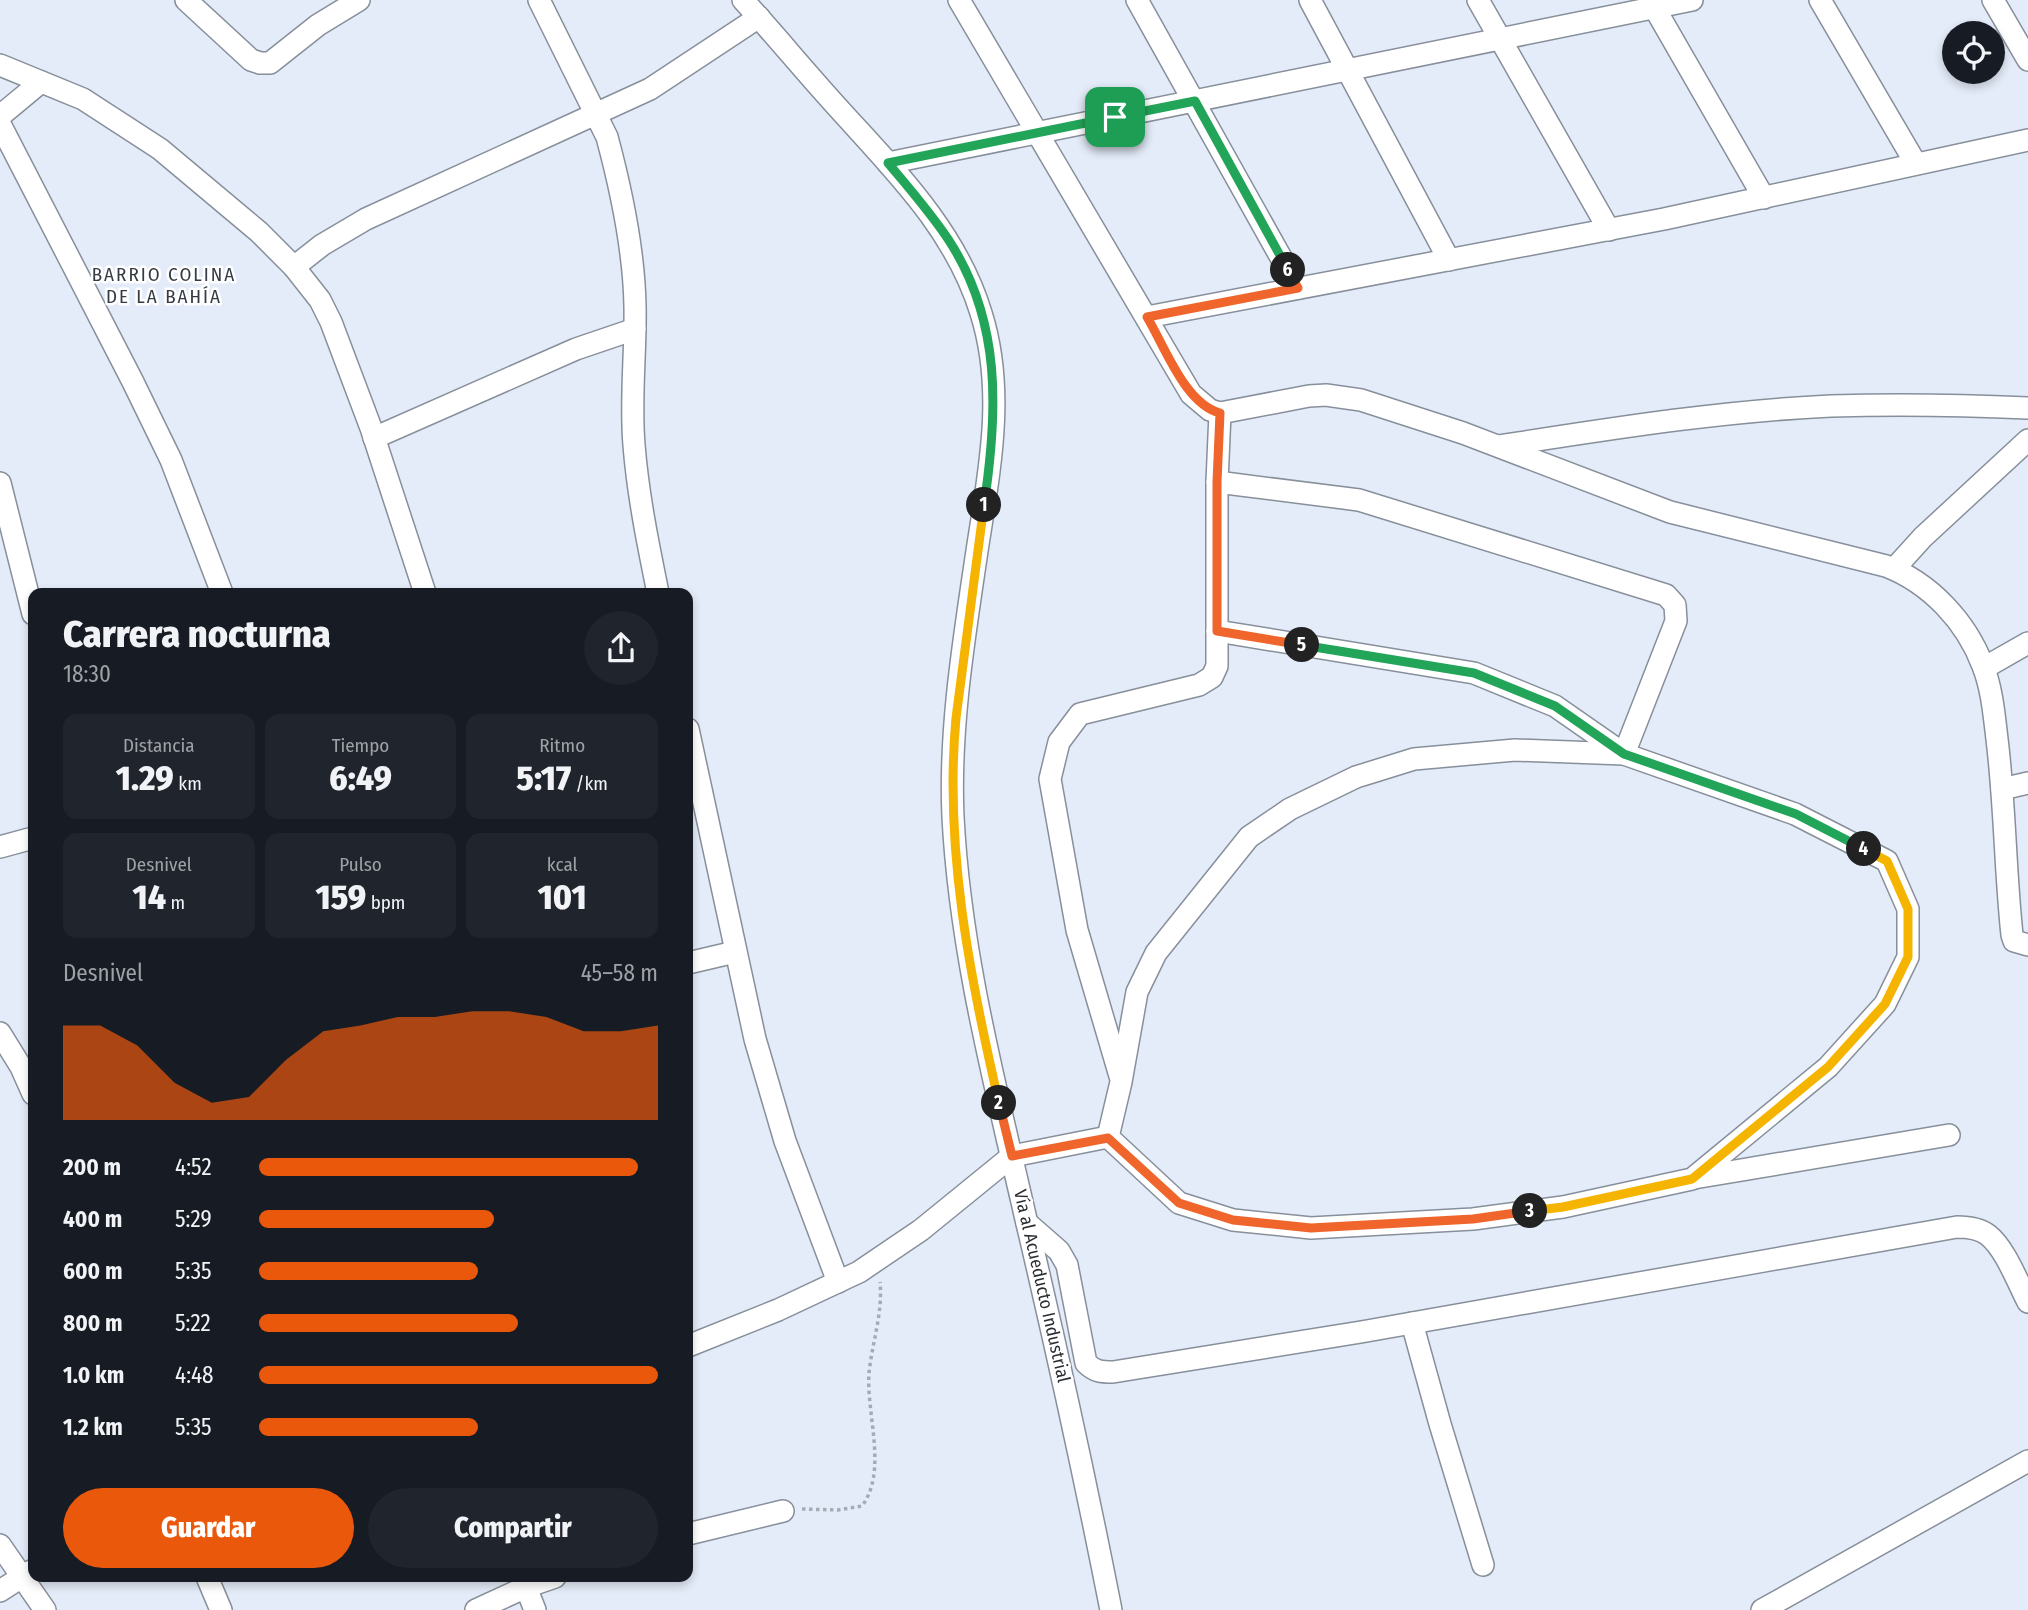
<!DOCTYPE html>
<html lang="es">
<meta charset="utf-8">
<style>
body{margin:0;font-family:"Fira Sans Condensed",sans-serif;background:#20242c;color:#f1f3f6;height:100vh;display:flex;flex-direction:column;font-size:26px;white-space:nowrap}
*{box-sizing:border-box;margin:0}
p{font-size:23px;color:#9ea1a6}
.icon{flex:none;width:38px;height:38px;fill:none;stroke:currentColor;stroke-width:2;stroke-linecap:round;stroke-linejoin:round}
.map{position:relative;flex:1;overflow:hidden}
.drawer{position:absolute;left:28px;top:588px;width:665px;height:994px;display:flex;flex-direction:column;background:#171b24;border-radius:14px;box-shadow:0 4px 10px #0003}
.drawer>*{flex:none}
.fabs{position:absolute;left:1942px;top:21px;display:grid;gap:14px}
.fabs a{display:grid;place-items:center;width:63px;height:63px;border-radius:50%;background:#171b24;box-shadow:0 4px 10px #0003;font-size:35px}
.pin{position:absolute;display:grid;place-items:center;width:60px;height:60px;color:#fff;margin:-30px;border-radius:14px;box-shadow:0 4px 10px #0006}
.km{position:absolute;width:35px;height:35px;margin:-18px;border-radius:50%;background:#222;color:#fff;font-size:19px;line-height:35px;text-align:center}
.round{display:grid;place-items:center;flex:none;width:74px;height:74px;border-radius:37px;background:#20242c}
.headline{display:flex;align-items:center;justify-content:space-between;height:119px;padding:0 35px}
h1{font-size:38px;font-weight:800;line-height:52px}
.stats{display:grid;grid-template-columns:repeat(3,1fr);gap:10px;height:119px;padding:7px 35px}
.stats div{display:grid;align-content:center;border-radius:14px;background:#20242c;text-align:center}
.stats b{font-size:35px;font-weight:800}
.stats small{font-size:19px;font-weight:400}
.stats p{font-size:19px}
.chart{height:196px;padding:14px 35px}
.chart p{display:flex;justify-content:space-between}
.chart svg{width:100%;height:126px;margin-top:7px;fill:#ea580c;opacity:.7}
.primary-button{display:flex;gap:14px;margin-top:auto;padding:14px 35px}
.primary-button a{flex:1;height:80px;border-radius:42px;background:#ea580c;color:#fff;font-size:28px;font-weight:800;line-height:80px;text-align:center}
.primary-button a+a{background:#20242c;color:#f1f3f6}
ul{padding:0 35px;list-style:none;font-size:23px}
li{display:grid;grid-template-columns:112px 84px 1fr;align-items:center;height:52px}
li i{height:18px;border-radius:9px;background:#ea580c}
.map>svg:first-child{display:block}
</style>
<div class="map">
<svg width="2028" height="1610" viewBox="0 0 2028 1610">
<rect width="100%" height="100%" fill="#e4ecf9"/>
<g fill="none" stroke-linecap="round" stroke-linejoin="round">
<defs>
<g id="minor">
<polyline points="186,0 251,60 260,63 270,63 318,25 359,0"/>
<path d="M 539,0 L 607,137 C 621,189 634,252 635,306 C 636,352 630,399 634,445 C 638,495 648,544 658,593"/>
<path d="M 743,0 C 776,36 807,74 840,110 C 896,172 956,231 981,313 C 1006,392 989,472 977,551 C 964,639 949,729 953,817 C 960,952 995,1084 1025,1215 C 1056,1346 1085,1478 1111,1610"/>
<path d="M 959,0 L 1191,394 L 1210,410 L 1220,413 L 1309,396 L 1326,395 L 1361,400 L 1463,433 L 1670,512 L 1886,566 C 1930,583 1966,621 1983,666 C 1992,689 1994,714 1997,739 C 2005,804 2005,869 2012,935 L 2014,941 L 2028,945"/>
<polyline points="1137,0 1298,288"/>
<polyline points="1310,0 1449,260"/>
<polyline points="1478,0 1609,230"/>
<polyline points="1650,0 1764,198"/>
<polyline points="1820,0 1916,164"/>
<polyline points="1993,0 2028,60"/>
<polyline points="0,65 83,99 160,149 259,232 294,267 320,300 331,322 371,428 425,593"/>
<polyline points="0,116 41,82"/>
<polyline points="0,124 133,382 171,460 222,593"/>
<polyline points="888,163 1692,0"/>
<polyline points="294,267 322,245 366,219 650,89 759,17"/>
<polyline points="1147,317 1664,219 2028,140"/>
<polyline points="374,438 576,349 635,329"/>
<path d="M 1499,446 C 1609,429 1720,411 1831,406 C 1897,404 1962,405 2028,408"/>
<polyline points="1217,482 1359,500 1666,595 1675,605 1676,621 1624,754 1555,706 1474,673 1217,631"/>
<polyline points="0,483 33,614"/>
<polyline points="1894,569 1923,537 2028,440"/>
<polyline points="1984,668 2028,643"/>
<polyline points="688,729 755,1039 785,1141 838,1282"/>
<polygon points="1515,750 1624,754 1795,814 1887,861 1908,909 1908,957 1885,1004 1828,1067 1692,1179 1563,1207 1473,1219 1311,1228 1233,1220 1179,1203 1108,1137 1121,1082 1137,992 1156,953 1249,837 1290,809 1356,777 1414,759"/>
<polyline points="2002,789 2028,783"/>
<polyline points="0,847 33,838"/>
<polyline points="688,963 735,952"/>
<polyline points="0,1033 21,1067 33,1094"/>
<polyline points="1120,1076 1077,930 1050,779 1059,742 1080,714 1199,685 1212,677 1217,666 1217,482 1220,413"/>
<polyline points="1694,1178 1949,1135"/>
<path d="M 1027,1223 L 1059,1251 L 1067,1265 L 1086,1363 C 1095,1372 1102,1372 1113,1372 L 1361,1332 L 1957,1227 C 1968,1227 1979,1228 1988,1235 C 2005,1248 2018,1283 2028,1302"/>
<polyline points="1412,1323 1440,1424 1483,1565"/>
<polyline points="688,1346 778,1310 859,1272 921,1230 1012,1156 1108,1137"/>
<polyline points="688,1534 783,1511"/>
<polyline points="0,1545 45,1610"/>
<polyline points="207,1577 221,1610"/>
<polyline points="522,1577 535,1610"/>
<polyline points="0,1591 31,1571"/>
<polyline points="476,1610 526,1587 555,1577"/>
<polyline points="1762,1610 2028,1461"/>
</g>
</defs>
<use href="#minor" stroke="#878f9b" stroke-width="24"/>
<path stroke="#a5abb5" stroke-width="3.5" stroke-dasharray="3.5 3.5" stroke-linecap="butt" d="M 802,1509 L 838,1510 L 862,1506 C 888,1471 866,1414 869,1373 C 872,1343 883,1313 880,1282"/>
<use href="#minor" stroke="#fff" stroke-width="21"/>
</g>
<g fill="none" stroke-linecap="round" stroke-linejoin="round">
<defs>
<path id="split-1" d="M 984,505 C 998,412 1002,321 948,239 C 930,212 909,188 888,163 L 1115,117"/>
<path id="split-2" d="M 984,505 L 956,718 C 944,847 970,978 999,1103"/>
<polyline id="split-3" points="999,1103 1012,1156 1108,1138 1179,1203 1233,1220 1311,1228 1473,1219 1530,1211"/>
<polyline id="split-4" points="1530,1211 1563,1207 1692,1179 1828,1067 1885,1004 1908,957 1908,909 1887,861 1864,849"/>
<polyline id="split-5" points="1302,645 1474,673 1555,706 1624,754 1796,814 1864,849"/>
<path id="split-6" d="M 1288,270 L 1298,288 L 1147,317 C 1165,347 1185,404 1220,413 L 1217,482 L 1217,631 L 1302,645"/>
<polyline id="split-7" points="1115,117 1195,101 1288,270"/>
</defs>
<use href="#split-1" stroke="#fff" stroke-width="14"/>
<use href="#split-2" stroke="#fff" stroke-width="14"/>
<use href="#split-3" stroke="#fff" stroke-width="14"/>
<use href="#split-4" stroke="#fff" stroke-width="14"/>
<use href="#split-5" stroke="#fff" stroke-width="14"/>
<use href="#split-6" stroke="#fff" stroke-width="14"/>
<use href="#split-7" stroke="#fff" stroke-width="14"/>
<use href="#split-1" stroke="#22a559" stroke-width="9"/>
<use href="#split-2" stroke="#f5b400" stroke-width="9"/>
<use href="#split-3" stroke="#f0652b" stroke-width="9"/>
<use href="#split-4" stroke="#f5b400" stroke-width="9"/>
<use href="#split-5" stroke="#22a559" stroke-width="9"/>
<use href="#split-6" stroke="#f0652b" stroke-width="9"/>
<use href="#split-7" stroke="#22a559" stroke-width="9"/>
</g>
<g text-anchor="middle" stroke-width="5" stroke-linejoin="round" paint-order="stroke">
<g font-size="18" fill="#2a2d32" stroke="#fff">
<text transform="translate(1042 1286) rotate(77)" y="6">Vía al Acueducto Industrial</text>
</g>
<g font-size="19" letter-spacing="2" fill="#343b45" stroke="#fff">
<text x="164" y="281">BARRIO COLINA<tspan x="164" dy="22">DE LA BAHÍA</tspan></text>
</g>
</g>
</svg>
<div class="fabs">
<a><svg class="icon" aria-label="locate" viewBox="0 0 24 24"><circle cx="12" cy="12" r="6"/><path d="M12 2v4M12 18v4M2 12h4M18 12h4"/></svg></a>
</div>
<div class="pin" style="left:1115px;top:117px;background:#1e9e55"><svg class="icon" aria-label="arrive" viewBox="0 0 24 24"><path d="M6 21V4h12l-3 4 3 4H6"/></svg></div>
<b class="km" style="left:984px;top:505px">1</b>
<b class="km" style="left:999px;top:1103px">2</b>
<b class="km" style="left:1530px;top:1211px">3</b>
<b class="km" style="left:1864px;top:849px">4</b>
<b class="km" style="left:1302px;top:645px">5</b>
<b class="km" style="left:1288px;top:270px">6</b>
<section class="drawer">
<div class="headline"><div><h1>Carrera nocturna</h1><p>18:30</p></div><a class="round"><svg class="icon" aria-label="share" viewBox="0 0 24 24"><path d="M12 15V3M7 8l5-5 5 5M5 13v7h14v-7"/></svg></a></div>
<div class="stats">
<div><p>Distancia</p><b>1.29<small> km</small></b></div>
<div><p>Tiempo</p><b>6:49</b></div>
<div><p>Ritmo</p><b>5:17<small> /km</small></b></div>
</div>
<div class="stats">
<div><p>Desnivel</p><b>14<small> m</small></b></div>
<div><p>Pulso</p><b>159<small> bpm</small></b></div>
<div><p>kcal</p><b>101</b></div>
</div>
<div class="chart"><p><span>Desnivel</span>45–58 m</p>
<svg viewBox="0 0 160 44" preserveAspectRatio="none"><path d="M0 44V11L10 11L20 18L30 31L40 38L50 36L60 23L70 13L80 11L90 8L100 8L110 6L120 6L130 8L140 13L150 13L160 11V44z"/></svg>
</div>
<ul>
<li><b>200 m</b>4:52<i style="width:95%"></i></li>
<li><b>400 m</b>5:29<i style="width:59%"></i></li>
<li><b>600 m</b>5:35<i style="width:55%"></i></li>
<li><b>800 m</b>5:22<i style="width:65%"></i></li>
<li><b>1.0 km</b>4:48<i style="width:100%"></i></li>
<li><b>1.2 km</b>5:35<i style="width:55%"></i></li>
</ul>
<div class="primary-button"><a>Guardar</a><a>Compartir</a></div>
</section>
</div>
